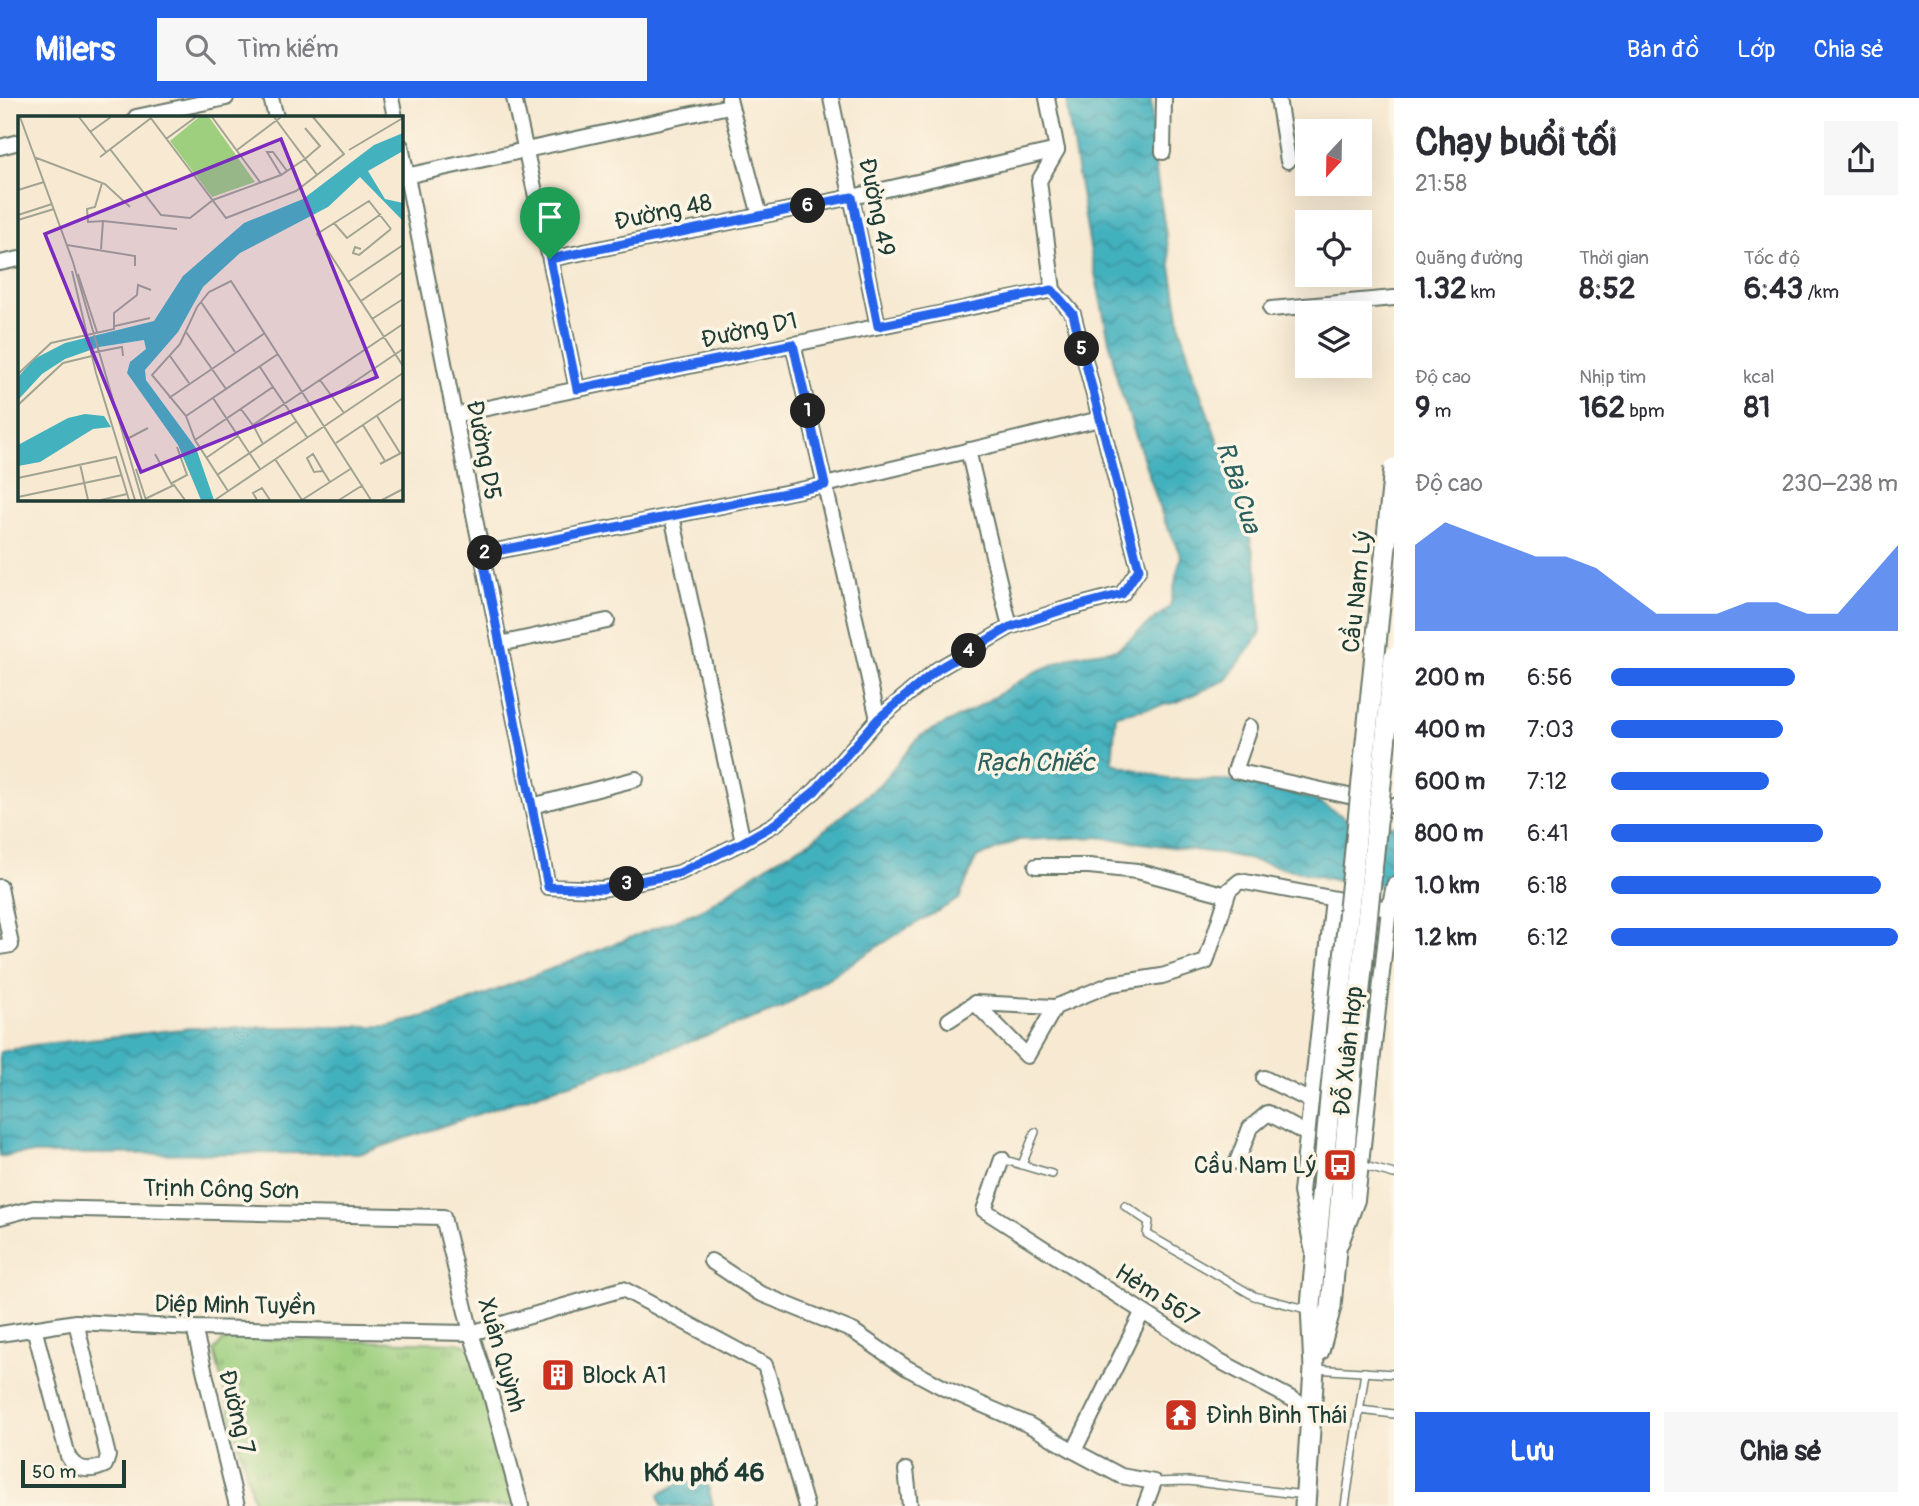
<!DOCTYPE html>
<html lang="vi">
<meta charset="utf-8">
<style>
body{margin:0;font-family:Pangolin,sans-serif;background:#f7f7f7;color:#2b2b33;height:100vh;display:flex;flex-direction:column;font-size:26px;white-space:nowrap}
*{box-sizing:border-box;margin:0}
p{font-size:23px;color:#7c7c81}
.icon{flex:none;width:38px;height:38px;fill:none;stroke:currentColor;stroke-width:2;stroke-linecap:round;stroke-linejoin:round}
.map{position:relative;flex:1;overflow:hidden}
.panel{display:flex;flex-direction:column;background:#fff;width:525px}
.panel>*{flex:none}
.needle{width:46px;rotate:202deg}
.tools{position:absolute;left:1295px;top:21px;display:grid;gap:14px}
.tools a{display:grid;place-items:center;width:77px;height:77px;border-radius:0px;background:#fff;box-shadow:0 7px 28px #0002;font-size:35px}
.scale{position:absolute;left:21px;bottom:18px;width:105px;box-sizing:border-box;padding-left:7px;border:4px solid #1f3d34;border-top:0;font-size:19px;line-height:24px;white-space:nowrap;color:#1f3d34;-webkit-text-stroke:5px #fcf5e5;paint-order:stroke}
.pin{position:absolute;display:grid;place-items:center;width:60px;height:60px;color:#fff;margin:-72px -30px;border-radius:50% 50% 50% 0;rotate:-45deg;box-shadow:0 0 7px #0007}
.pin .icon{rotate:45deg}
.km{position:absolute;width:35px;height:35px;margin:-18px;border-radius:50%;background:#222;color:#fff;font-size:19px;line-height:35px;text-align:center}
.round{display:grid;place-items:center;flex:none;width:74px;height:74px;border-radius:0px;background:#f7f7f7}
.overview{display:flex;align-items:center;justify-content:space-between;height:119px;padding:0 21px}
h1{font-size:38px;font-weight:700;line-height:52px}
.stats{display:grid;grid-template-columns:repeat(3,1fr);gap:10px;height:119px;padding:7px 21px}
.stats div{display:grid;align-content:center}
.stats b{font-size:30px;font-weight:700}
.stats small{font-size:19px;font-weight:400}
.stats p{font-size:19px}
.chart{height:196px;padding:14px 21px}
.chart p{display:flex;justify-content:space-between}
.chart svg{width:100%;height:126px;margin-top:7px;fill:#2563eb;opacity:.7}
.button{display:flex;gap:14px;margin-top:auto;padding:14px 21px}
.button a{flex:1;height:80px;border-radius:0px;background:#2563eb;color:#fff;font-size:28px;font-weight:700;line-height:80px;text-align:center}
.button a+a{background:#f7f7f7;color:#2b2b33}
ul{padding:0 21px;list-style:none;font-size:23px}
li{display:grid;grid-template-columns:112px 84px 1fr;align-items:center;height:52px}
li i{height:18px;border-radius:9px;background:#2563eb}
header{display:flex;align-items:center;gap:42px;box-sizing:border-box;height:98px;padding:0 35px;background:#2563eb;color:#fff}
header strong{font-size:33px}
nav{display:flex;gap:38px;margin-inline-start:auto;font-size:24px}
.search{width:490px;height:63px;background:#f7f7f7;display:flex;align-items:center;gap:18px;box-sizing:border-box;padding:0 24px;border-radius:0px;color:#7c7c81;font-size:26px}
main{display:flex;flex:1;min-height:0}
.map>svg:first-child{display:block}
</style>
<header>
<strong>Milers</strong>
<div class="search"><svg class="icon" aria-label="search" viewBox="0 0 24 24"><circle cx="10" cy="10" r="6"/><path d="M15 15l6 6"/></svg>Tìm kiếm</div>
<nav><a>Bản đồ</a><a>Lớp</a><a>Chia sẻ</a></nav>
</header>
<main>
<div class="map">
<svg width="1394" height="1408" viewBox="0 0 1394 1408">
<defs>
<pattern id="park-tufts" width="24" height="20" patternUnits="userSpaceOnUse" patternTransform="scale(1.75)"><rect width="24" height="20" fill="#9ecf7f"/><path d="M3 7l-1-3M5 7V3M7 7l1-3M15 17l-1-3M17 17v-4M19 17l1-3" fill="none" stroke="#80a969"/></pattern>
<pattern id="water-waves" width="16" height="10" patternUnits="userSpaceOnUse" patternTransform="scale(1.75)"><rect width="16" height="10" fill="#43b1be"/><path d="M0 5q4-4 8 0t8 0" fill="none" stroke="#37919b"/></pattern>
</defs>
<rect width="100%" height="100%" fill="#fcf5e5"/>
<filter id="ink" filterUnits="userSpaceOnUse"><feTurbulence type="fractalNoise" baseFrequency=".0143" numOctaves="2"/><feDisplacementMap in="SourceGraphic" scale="14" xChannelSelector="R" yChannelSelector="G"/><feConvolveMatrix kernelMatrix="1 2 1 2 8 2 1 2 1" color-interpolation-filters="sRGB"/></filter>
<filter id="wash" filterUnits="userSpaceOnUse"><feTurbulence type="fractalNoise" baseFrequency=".00686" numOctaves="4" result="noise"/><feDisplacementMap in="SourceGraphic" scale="28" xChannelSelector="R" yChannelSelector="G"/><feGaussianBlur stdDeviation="1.57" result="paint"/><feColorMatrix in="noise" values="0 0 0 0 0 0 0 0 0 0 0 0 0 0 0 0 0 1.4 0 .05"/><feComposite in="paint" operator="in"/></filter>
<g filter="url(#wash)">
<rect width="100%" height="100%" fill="#f7e9d2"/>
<polygon fill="url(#park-tufts)" stroke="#5e865a" stroke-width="2" points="234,1241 463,1245 473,1252 515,1408 255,1408 214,1253 223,1243"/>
<g fill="url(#water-waves)" stroke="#317779" stroke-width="2">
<polygon points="1067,0 1151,0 1154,62 1181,231 1194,277 1217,341 1239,392 1257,472 1261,535 1226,582 1177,604 1116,617 1112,665 1170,681 1247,683 1314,702 1351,723 1394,728 1394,788 1338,783 1230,757 1098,739 1019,742 976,760 959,801 899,835 781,910 673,950 363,1055 14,1056 0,1059 0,954 34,947 191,930 389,928 443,913 701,812 774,763 811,743 880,686 920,638 969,614 1035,574 1077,557 1117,551 1170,509 1181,458 1164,422 1118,285 1092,161 1067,11"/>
<polygon points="683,1383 707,1384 713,1408 662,1408 659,1396"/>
</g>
</g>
<g filter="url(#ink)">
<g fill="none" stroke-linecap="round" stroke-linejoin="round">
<defs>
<g id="lane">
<polyline points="1002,1061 1052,1076"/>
<polyline points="1022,1067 1035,1034"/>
<polyline points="1361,1067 1394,1076"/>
<polyline points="1125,1108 1149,1124 1147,1136 1254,1198 1310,1212"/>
<polyline points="1314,1271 1394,1276"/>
<polyline points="1360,1312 1394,1316"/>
<polyline points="1154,1384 1188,1383 1304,1397"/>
<polyline points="1345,1408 1365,1274"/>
</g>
<g id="street">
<polyline points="271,0 276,19"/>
<polyline points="391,0 395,19"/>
<polyline points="514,0 550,161 852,99 1057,52"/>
<polyline points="831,0 878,228"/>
<polyline points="1278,0 1288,63"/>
<polyline points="729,1 760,118"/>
<polyline points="136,19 226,0"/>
<polyline points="401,48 548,789 602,791 679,775 743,744 775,726 815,693 878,621 938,571 1010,529 1062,512 1122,496 1139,471 1073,216 1053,192 1039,83 1057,52 1047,0"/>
<polyline points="0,49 19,44"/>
<polyline points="1163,54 1164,0"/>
<polyline points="401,79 729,8 729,0"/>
<polyline points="550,161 577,291"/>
<polyline points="0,165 19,161"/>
<polyline points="1271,211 1394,200"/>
<polyline points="793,246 878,621"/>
<polyline points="454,317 1053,192"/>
<polyline points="968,352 1010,529"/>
<polyline points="672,418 743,744"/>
<polyline points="482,456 825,387 1100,321"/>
<polyline points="500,546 607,523"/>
<polyline points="1250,629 1235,673 1394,708"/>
<polyline points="532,708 636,681"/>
<polyline points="1036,768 1089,768 1137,773 1227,797"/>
<polyline points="0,789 11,847 0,849"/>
<polyline points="975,905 1027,958 1055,909 1111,886 1162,878 1206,864 1229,792 1240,783 1394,812"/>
<polyline points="949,922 975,905 1055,909"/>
<polyline points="1264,980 1311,1003"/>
<polyline points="1002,1061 984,1112 1218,1262 1311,1311"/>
<polyline points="1237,1064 1250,1030 1268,1015 1307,1036"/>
<polyline points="0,1119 34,1110 443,1119 471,1235 490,1294 521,1408"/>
<polyline points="1341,1145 1357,1102 1389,811 1394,787"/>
<polyline points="1312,1150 1301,1094 1333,801"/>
<polyline points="711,1163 759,1195 853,1233 907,1270 946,1291 1029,1327 1074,1353"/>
<polyline points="1142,1215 1074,1353 1121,1378 1154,1384 1145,1408"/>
<path d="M 34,1230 L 68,1358 C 75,1373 91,1374 105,1367 L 108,1358 L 76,1224"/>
<polyline points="194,1230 237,1408"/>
<polyline points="0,1236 76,1224 194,1230 471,1235 623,1191 765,1267 806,1408"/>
<polyline points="906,1372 910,1408"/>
</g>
<g id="secondary">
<polyline points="1319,1253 1331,1209 1353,959"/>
<polyline points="1305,1408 1314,1271 1311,1208 1334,957"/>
</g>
</defs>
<use href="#lane" stroke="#6b796b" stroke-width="10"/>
<use href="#street" stroke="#6b796b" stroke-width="18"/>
<use href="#secondary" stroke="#6b796b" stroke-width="23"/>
<use href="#lane" stroke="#fff" stroke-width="7"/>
<use href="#street" stroke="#fff" stroke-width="14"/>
<use href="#secondary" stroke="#fff" stroke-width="19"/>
<defs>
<g id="secondary-bridge">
<polyline points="1334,957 1394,370"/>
<polyline points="1353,959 1394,559"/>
</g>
</defs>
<use href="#secondary-bridge" stroke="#6b796b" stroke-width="23" stroke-linecap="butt"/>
<use href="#secondary-bridge" stroke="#fff" stroke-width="19"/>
</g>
</g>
<g fill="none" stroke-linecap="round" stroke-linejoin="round" filter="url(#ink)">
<defs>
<polygon id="route" points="852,99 878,228 1052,192 1073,216 1139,471 1122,496 1062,512 1010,529 938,571 878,621 815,693 775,726 743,744 679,775 602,791 548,789 482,456 825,387 793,246 577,291 550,161"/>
</defs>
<use href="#route" stroke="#fff" stroke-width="14"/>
<use href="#route" stroke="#2563eb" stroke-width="9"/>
</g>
<defs>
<symbol id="bus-square" viewBox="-11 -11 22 22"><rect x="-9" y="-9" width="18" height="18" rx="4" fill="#c8321e" stroke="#fcf5e5"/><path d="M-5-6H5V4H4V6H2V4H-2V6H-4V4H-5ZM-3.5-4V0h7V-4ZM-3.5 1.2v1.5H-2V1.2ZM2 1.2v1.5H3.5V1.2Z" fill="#fff"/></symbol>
<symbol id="building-square" viewBox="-11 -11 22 22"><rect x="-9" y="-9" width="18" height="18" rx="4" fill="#c8321e" stroke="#fcf5e5"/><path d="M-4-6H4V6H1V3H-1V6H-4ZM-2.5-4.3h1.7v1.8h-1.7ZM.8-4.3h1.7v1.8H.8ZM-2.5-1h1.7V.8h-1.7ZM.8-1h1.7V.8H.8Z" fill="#fff"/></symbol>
<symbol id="temple-square" viewBox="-11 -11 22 22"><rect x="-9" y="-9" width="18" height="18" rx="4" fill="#c8321e" stroke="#fcf5e5"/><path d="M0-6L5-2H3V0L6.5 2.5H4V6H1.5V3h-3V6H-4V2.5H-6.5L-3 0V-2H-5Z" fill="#fff"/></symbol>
</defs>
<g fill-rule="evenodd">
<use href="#bus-square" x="1321" y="1048" width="38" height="38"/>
<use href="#building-square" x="539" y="1258" width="38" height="38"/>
<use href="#temple-square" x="1162" y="1298" width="38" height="38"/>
</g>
<g text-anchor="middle" stroke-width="7" stroke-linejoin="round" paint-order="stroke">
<g font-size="24" fill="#1f3d34" stroke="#fcf5e5">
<text transform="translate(877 109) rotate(78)" y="8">Đường 49</text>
<text transform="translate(663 114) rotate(-12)" y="8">Đường 48</text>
<text transform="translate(749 232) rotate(-12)" y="8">Đường D1</text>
<text transform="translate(484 352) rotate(79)" y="8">Đường D5</text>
<text transform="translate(1357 494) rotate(-84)" y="8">Cầu Nam Lý</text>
<text transform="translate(1348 953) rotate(-84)" y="8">Đỗ Xuân Hợp</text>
<text transform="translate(221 1091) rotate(1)" y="8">Trịnh Công Sơn</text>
<text transform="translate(1157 1197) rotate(33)" y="8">Hẻm 567</text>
<text transform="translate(235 1207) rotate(1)" y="8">Diệp Minh Tuyền</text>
<text transform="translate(502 1257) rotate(74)" y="8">Xuân Quỳnh</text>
<text transform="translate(237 1314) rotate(76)" y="8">Đường 7</text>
</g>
<g font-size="24" fill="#1f3d34" stroke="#fcf5e5" text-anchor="start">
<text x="1316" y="1075" text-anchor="end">Cầu Nam Lý</text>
<text x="582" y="1285">Block A1</text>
<text x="1206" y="1325">Đình Bình Thái</text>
</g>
<g font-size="26" font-style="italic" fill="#2a605d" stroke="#fcf5e5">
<text transform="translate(1239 389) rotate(72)" y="9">R.Bà Cua</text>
<text x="1035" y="673">Rạch Chiếc</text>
</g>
<g font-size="26" font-weight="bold" fill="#1f3d34" stroke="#fcf5e5">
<text x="704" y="1383">Khu phố 46</text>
</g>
</g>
<g transform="translate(18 18)">
<rect width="385" height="385" fill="#f7e9d2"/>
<path d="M 181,1 L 191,1 L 237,66 L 194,81 L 152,25 Z" fill="#9ecf7f"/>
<path d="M 385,17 L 385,35 L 350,55 L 367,83 L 385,87 L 385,105 L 342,61 L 310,91 L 222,137 L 185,171 L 160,216 L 127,254 L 128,264 L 178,332 L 196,384 L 183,384 L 160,329 L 109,257 L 112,246 L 128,233 L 126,224 L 81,231 L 47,243 L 24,258 L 0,284 L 0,261 L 16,243 L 47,227 L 136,205 L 165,160 L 226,107 L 285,83 L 356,29 ZM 67,298 L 86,300 L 93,311 L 75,313 L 22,346 L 0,350 L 0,329 L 50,302 Z" fill="#43b1be"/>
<path fill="none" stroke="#a1a493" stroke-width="2" d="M 2,1 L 55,146 L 124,384M 61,1 L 88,36M 132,1 L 208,102 L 278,75 L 326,38 L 295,1M 194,1 L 242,66M 256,1 L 299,59M 72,16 L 93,1M 148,23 L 178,1M 92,33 L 143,99 L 172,102 L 195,84 L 263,59 L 287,43 L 302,30 L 287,12M 219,34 L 263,1M 331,34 L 385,2M 16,41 L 87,68 L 112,91M 82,41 L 133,2M 263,59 L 249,36 L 255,36 L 269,55M 0,74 L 26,66M 0,99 L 34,88M 0,104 L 36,93M 85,105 L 159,113M 316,107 L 329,122 L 363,98M 373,113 L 351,85 L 299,118 L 385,250M 49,129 L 117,140 L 117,150M 83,133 L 85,105 L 70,106 L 69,93 L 77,91 L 84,67M 343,133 L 337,131 L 335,137 L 341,139 L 373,113M 54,155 L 78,257 L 117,384M 60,158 L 79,216M 330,166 L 385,129M 343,185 L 385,156M 183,186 L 217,236M 354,203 L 385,183M 97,210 L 132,202M 168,216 L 208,273M 73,237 L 104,231 L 105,240M 152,240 L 171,267M 242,251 L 255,271M 0,258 L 33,227 L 96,213 L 96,197 L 119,179 L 120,169 L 133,174M 302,264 L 326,297M 314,281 L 385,233M 151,282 L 247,217M 195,282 L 242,353M 0,289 L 45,247 L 74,240M 223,293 L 237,312M 168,300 L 260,238M 359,300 L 382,337M 345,309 L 367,345M 109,323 L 130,312M 177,324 L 255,271 L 289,321M 318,327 L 385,282M 245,328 L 235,309 L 385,208M 137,338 L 154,369M 188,342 L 220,320M 257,343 L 284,384 L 334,352M 62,348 L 70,384M 362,348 L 385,336M 118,353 L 128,384M 305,355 L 296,356 L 289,342 L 295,338 L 305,355 L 312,366M 199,359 L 279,305M 0,362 L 98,341 L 111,384M 154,367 L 169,359 L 159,331M 210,375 L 177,324 L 168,300 L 134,259 L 162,228 L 179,191 L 191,176 L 213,165 L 353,384M 0,381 L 104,359M 127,383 L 156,369 L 167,384M 83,384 L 109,378M 197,384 L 385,257M 239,384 L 235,377 L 244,372 L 252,384M 321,384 L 345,369M 364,384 L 385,373"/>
<path fill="#7b2cbf" fill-opacity="0.15" stroke="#7b2cbf" stroke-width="3.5" d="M 263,23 L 359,261 L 123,356 L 27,118 Z"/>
<rect width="385" height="385" fill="none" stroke="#1f3d34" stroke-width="3.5"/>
</g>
</svg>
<div class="tools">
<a><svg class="needle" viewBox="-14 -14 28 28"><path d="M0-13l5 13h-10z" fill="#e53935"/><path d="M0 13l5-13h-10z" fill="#7c7c81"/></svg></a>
<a><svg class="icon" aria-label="locate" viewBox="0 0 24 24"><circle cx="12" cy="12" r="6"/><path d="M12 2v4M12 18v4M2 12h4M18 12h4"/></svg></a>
<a><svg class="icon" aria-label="layers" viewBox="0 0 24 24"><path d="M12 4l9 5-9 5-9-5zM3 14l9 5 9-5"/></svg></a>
</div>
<div class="scale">50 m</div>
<div class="pin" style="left:550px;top:161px;background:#1e9e55"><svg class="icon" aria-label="arrive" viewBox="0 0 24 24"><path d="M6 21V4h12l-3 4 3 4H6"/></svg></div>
<b class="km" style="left:808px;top:313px">1</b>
<b class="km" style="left:485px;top:455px">2</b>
<b class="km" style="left:627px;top:786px">3</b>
<b class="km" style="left:969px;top:553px">4</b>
<b class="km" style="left:1082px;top:251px">5</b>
<b class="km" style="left:808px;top:108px">6</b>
</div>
<section class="panel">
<div class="overview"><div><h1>Chạy buổi tối</h1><p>21:58</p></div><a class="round"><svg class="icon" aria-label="share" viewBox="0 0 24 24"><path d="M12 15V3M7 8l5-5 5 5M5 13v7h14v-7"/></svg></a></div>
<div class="stats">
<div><p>Quãng đường</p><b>1.32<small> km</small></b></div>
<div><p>Thời gian</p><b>8:52</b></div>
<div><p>Tốc độ</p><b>6:43<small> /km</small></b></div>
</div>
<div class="stats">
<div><p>Độ cao</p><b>9<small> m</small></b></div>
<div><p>Nhịp tim</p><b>162<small> bpm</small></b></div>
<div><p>kcal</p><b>81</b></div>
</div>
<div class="chart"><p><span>Độ cao</span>230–238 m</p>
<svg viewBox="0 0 160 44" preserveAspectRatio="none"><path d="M0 44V14L10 6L20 10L30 14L40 18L50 18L60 22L70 30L80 38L90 38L100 38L110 34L120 34L130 38L140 38L150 26L160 14V44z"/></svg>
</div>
<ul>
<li><b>200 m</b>6:56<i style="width:64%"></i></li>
<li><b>400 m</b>7:03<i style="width:60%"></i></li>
<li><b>600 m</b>7:12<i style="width:55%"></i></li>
<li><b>800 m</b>6:41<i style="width:74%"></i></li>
<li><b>1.0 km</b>6:18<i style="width:94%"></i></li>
<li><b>1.2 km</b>6:12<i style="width:100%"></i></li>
</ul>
<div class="button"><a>Lưu</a><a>Chia sẻ</a></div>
</section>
</main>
